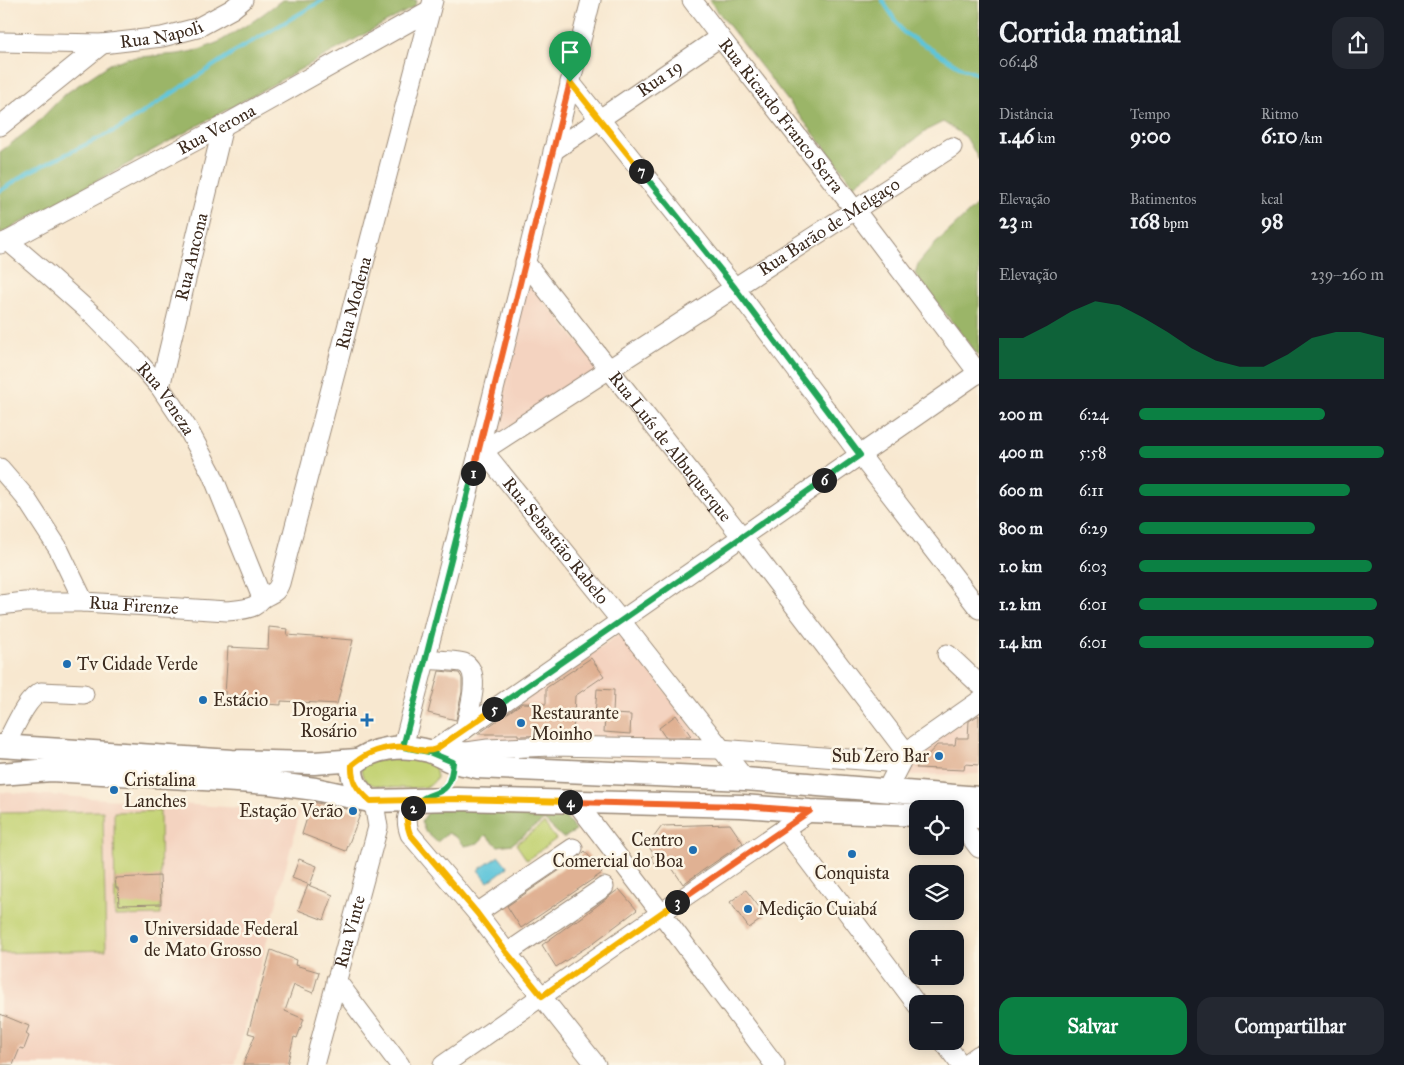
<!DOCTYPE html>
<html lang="pt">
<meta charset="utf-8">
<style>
body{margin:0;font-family:"IM FELL Great Primer",serif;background:#242831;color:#f1f3f6;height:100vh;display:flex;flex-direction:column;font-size:19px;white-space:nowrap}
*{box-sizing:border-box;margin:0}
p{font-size:16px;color:#9ea1a6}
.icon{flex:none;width:28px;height:28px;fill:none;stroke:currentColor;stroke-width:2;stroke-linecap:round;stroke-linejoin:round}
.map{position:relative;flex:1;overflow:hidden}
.side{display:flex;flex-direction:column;background:#171b24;width:425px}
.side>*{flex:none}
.controls{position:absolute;left:909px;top:800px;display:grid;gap:10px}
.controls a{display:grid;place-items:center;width:55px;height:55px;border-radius:10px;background:#171b24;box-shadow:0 2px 12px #0003;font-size:25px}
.pin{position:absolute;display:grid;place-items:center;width:42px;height:42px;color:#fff;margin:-51px -21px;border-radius:50% 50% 50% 0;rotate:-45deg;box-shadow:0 0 5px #0007}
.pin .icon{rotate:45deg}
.km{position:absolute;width:25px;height:25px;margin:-12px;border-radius:50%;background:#222;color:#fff;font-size:14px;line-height:25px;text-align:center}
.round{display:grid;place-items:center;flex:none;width:52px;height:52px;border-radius:15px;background:#242831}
.overview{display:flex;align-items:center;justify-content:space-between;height:85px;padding:0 20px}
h1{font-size:28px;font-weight:700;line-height:38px}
.metrics{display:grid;grid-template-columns:repeat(3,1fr);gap:8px;height:85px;padding:5px 20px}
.metrics div{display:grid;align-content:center}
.metrics b{font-size:21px;font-weight:700}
.metrics small{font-size:14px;font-weight:400}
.metrics p{font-size:14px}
.chart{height:140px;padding:10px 20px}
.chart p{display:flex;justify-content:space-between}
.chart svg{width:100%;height:90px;margin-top:5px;fill:#0b8043;opacity:.7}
.action{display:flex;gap:10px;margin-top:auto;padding:10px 20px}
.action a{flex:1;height:58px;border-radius:15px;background:#0b8043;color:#fff;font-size:20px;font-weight:700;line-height:58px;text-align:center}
.action a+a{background:#242831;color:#f1f3f6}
ul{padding:0 20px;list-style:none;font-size:16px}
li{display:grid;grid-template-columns:80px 60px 1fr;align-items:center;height:38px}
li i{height:12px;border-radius:6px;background:#0b8043}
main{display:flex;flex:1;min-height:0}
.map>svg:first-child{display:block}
</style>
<main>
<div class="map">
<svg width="979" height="1065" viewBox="0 0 979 1065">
<rect width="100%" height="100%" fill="#fcf5e5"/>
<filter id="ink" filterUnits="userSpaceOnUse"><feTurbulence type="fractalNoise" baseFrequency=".02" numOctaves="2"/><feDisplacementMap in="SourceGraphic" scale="10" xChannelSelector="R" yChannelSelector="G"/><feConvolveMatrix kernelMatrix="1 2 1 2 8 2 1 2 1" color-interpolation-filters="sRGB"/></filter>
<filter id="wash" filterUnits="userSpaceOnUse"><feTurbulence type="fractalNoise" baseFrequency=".0096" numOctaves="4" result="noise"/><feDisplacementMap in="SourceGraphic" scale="20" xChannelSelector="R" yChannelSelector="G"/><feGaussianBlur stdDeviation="1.12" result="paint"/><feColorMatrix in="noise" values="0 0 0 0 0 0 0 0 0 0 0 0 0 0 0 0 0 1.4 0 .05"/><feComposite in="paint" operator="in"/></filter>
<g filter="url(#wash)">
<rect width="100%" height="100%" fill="#f8e8d0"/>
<g fill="#f4d3c0">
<polygon points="528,281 600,369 486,443"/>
<polygon points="621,633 716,759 449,752"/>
<polygon points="979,710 979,774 902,775 912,754"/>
<polygon points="0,792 300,812 235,1065 0,1065"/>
</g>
<g fill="#c4d376" stroke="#807e4a">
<path d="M 414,757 L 435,765 L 437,778 C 434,781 432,784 429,786 C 420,790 376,788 369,783 C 363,779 362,775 361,769 L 366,762 Z"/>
<polygon points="103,811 106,950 0,953 0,813"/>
<polygon points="160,811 161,915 115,916 114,812"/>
<polygon points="544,823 556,839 527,860 516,844"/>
</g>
<g fill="#9bb567" stroke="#6b7042">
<polygon points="282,0 417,0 414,7 0,234 0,152 34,126 65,94 110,64 127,58 178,54 199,50 219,42 255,20"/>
<polygon points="709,0 979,0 979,160 966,137 943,122 929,129 854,185"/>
<polygon points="979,203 979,357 915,274 918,264 934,245"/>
<polygon points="431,808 563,814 576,831 563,838 544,820 512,844 498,846 486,835 478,843 465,846 456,837 448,833 437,842 426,832 421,822"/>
</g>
<polygon fill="#5dc5da" stroke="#4c787c" points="499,856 508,867 488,882 478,870"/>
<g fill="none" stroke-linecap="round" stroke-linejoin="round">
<g stroke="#5dc5da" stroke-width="4">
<polyline points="882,0 903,32 962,68 979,75"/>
<polyline points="0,191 29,172 120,128 234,52 323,0"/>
</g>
</g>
<g id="blocks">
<g fill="#e0b193">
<polygon points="269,627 288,629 287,635 353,640 337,704 281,701 281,705 265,704 266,697 225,695 228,647 268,649"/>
<polygon points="591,658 604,676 575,696 573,735 518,736 518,734 478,734 522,703 546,704 546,688"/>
<polygon points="439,671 459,673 462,678 462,692 456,720 428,713"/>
<polygon points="597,689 614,690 613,714 631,715 630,734 604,732 605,716 595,715"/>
<polygon points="676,715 691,736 690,737 665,737 659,728"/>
<polygon points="979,715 979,765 965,764 964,770 916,768 937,745 955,745 956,738 968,738 969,721"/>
<polygon points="312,802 361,812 346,851 302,834"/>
<polygon points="730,824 743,843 683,884 668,862 658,868 651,857 654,855 648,845 662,826"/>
<polygon points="585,851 602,873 521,928 507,906 579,857"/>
<polygon points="299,859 317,866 310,885 292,878"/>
<polygon points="160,876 161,904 119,905 118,888 116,888 115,878"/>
<polygon points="308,885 333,895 324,920 298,910"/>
<polygon points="619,889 637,910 593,943 556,967 542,945 576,920 577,921"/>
<polygon points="746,890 766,916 749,928 730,902"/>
<polygon points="271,950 296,960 295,965 319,972 313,993 294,985 285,1011 304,1019 297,1038 294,1037 287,1065 243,1065 255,1035 248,1033"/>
<polygon points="0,1014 29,1026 26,1034 29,1036 24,1049 20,1048 13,1065 0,1065"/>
</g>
</g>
</g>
<g filter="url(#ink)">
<use href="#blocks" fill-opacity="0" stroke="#9a8977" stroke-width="1"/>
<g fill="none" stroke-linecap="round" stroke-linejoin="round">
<defs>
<g id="minor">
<path id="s1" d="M 692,0 L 720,37 L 855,210 L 979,374"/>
<path id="s2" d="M 0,42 L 102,44 L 162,37 L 197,28 L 232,9 L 243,0"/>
<polyline points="570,82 735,288 860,455 979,609"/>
<polyline points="0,126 102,44"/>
<path id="s3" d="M 553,151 L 720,37"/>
<path id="s4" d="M 8,241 L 49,276 L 95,317 L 133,356 L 160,387 L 188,429 L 212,474 L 262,598"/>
<path id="s5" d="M 0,244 L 8,241 L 223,126 L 430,10"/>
<path id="s6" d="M 525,262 L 609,369 L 742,537 L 906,752"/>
<path id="s7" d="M 160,387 L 223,126"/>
<path id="s8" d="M 478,454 L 952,147"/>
<path id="s9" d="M 478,454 L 489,458 L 621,621 L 745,779"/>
<polyline points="0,468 25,497 58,548 84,602"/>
<path id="s10" d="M 0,605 L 25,602 L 84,602 L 227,611 C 236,610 246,610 254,606 C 258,604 260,600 263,598 C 272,592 276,594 280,583 L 433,0"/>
<polyline points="947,654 979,684"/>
<path d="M 425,659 C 433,660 459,661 464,663 C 483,672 468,713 465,729"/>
<path d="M 4,747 C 13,732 25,699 41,692 L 84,694"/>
<polyline points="403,747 478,454 591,0"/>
<polyline points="436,749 467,752 488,749 550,746 720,749 900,763"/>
<polyline points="429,752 436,749 978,373"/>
<polyline points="886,791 906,752 979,701"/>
<path d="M 419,800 C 408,814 404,817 410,834 L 477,913 L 507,953 L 596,1065"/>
<polyline points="576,802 661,913 775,1065"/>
<polyline points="955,816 979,848"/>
<polyline points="784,828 918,1006"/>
<polyline points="477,913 573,848"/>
<polyline points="507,953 604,887"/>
<polyline points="336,980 400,1065"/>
<polyline points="943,1041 961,1065"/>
<path id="s11" d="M 314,1065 L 378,827 L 375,809 L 370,801"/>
<polyline points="443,1065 661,913 810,811"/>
<polyline points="965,1065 979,1055"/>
</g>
<g id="major">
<polyline points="0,746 232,761 314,763 358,760"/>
<polyline points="0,774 51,770 270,783 315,789 370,801 457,799 742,806 810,811 918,815"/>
<path d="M 370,801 C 358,790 351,782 352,765 C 372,747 403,744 429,751 C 438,754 446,760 454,762 C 462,764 470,765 477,767 L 745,779 L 979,798"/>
<polyline points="955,816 979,817"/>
</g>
</defs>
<use href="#minor" stroke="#9a8977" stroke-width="21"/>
<use href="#major" stroke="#9a8977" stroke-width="25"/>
<use href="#minor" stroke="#fff" stroke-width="19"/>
<use href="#major" stroke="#fff" stroke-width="22"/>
</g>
</g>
<g fill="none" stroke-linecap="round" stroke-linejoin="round" filter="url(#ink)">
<defs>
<polyline id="split-1" points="473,473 570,82"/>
<path id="split-2" d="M 413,808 C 431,784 450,805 453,762 L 429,752 L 403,747 L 473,473"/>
<path id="split-3" d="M 413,808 C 405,818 406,822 410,834 L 477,913 L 507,953 L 542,996 L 677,902"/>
<polyline id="split-4" points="570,802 742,806 810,811 677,902"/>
<path id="split-5" d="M 494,709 L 436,749 C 425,753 417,749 406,747 C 387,745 365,753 352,765 C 351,782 358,790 370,801 L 457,799 L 570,802"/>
<polyline id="split-6" points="494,709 824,480"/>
<polyline id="split-7" points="641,171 735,288 860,455 824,480"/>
<polyline id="split-8" points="570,82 641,171"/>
</defs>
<use href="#split-1" stroke="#fff" stroke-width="10"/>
<use href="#split-2" stroke="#fff" stroke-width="10"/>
<use href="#split-3" stroke="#fff" stroke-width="10"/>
<use href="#split-4" stroke="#fff" stroke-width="10"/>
<use href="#split-5" stroke="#fff" stroke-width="10"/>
<use href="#split-6" stroke="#fff" stroke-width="10"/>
<use href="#split-7" stroke="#fff" stroke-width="10"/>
<use href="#split-8" stroke="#fff" stroke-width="10"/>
<use href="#split-1" stroke="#f0652b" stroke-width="6"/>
<use href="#split-2" stroke="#22a559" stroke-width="6"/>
<use href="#split-3" stroke="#f5b400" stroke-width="6"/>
<use href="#split-4" stroke="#f0652b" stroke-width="6"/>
<use href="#split-5" stroke="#f5b400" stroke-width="6"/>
<use href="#split-6" stroke="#22a559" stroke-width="6"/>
<use href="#split-7" stroke="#22a559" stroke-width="6"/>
<use href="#split-8" stroke="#f5b400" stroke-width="6"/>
</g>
<g fill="#1f6fb2" stroke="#fcf5e5" stroke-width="2">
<circle cx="67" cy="664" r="5"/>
<circle cx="203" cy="700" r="5"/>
<path d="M364.5 712.5h5v5h5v5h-5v5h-5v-5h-5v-5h5z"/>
<circle cx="521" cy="723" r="5"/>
<circle cx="939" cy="756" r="5"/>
<circle cx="114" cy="790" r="5"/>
<circle cx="353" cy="811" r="5"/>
<circle cx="693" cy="850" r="5"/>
<circle cx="852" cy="854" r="5"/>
<circle cx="748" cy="909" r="5"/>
<circle cx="134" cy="939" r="5"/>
</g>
<g text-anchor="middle" stroke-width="5" stroke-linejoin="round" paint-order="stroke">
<g font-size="18" fill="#3b2a1e" stroke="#fcf5e5">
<text dy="6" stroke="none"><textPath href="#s2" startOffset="162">Rua Napoli</textPath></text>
<text dy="6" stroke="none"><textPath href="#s3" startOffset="129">Rua 19</textPath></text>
<text dy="6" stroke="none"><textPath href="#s1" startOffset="146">Rua Ricardo Franco Serra</textPath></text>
<text dy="6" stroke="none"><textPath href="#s5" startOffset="245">Rua Verona</textPath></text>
<text dy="6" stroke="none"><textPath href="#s8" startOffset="418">Rua Barão de Melgaço</textPath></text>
<text dy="6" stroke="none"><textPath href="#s7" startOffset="134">Rua Ancona</textPath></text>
<text dy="6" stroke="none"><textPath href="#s10" startOffset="580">Rua Modena</textPath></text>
<text dy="6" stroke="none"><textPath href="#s4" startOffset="224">Rua Veneza</textPath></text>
<text dy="6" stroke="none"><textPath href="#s6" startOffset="235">Rua Luís de Albuquerque</textPath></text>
<text dy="6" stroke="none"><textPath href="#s9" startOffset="118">Rua Sebastião Rabelo</textPath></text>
<text dy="6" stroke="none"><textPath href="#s10" startOffset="134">Rua Firenze</textPath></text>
<text dy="6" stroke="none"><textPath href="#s11" startOffset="138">Rua Vinte</textPath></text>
</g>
<g font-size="18" fill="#3b2a1e" stroke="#fcf5e5" text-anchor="start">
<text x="77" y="670">Tv Cidade Verde</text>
<text x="213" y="706">Estácio</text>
<text x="357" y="716" text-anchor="end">Drogaria<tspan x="357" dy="21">Rosário</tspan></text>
<text x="531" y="719">Restaurante<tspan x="531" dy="21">Moinho</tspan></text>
<text x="929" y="762" text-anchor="end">Sub Zero Bar</text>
<text x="124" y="786">Cristalina<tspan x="124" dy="21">Lanches</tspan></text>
<text x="343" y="817" text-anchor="end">Estação Verão</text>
<text x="683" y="846" text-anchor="end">Centro<tspan x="683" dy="21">Comercial do Boa</tspan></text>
<text x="852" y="879" text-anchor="middle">Conquista</text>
<text x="758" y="915">Medição Cuiabá</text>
<text x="144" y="935">Universidade Federal<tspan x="144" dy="21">de Mato Grosso</tspan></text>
</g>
</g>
</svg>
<div class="controls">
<a><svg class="icon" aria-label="locate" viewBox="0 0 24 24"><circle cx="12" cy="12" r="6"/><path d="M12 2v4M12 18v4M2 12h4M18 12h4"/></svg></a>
<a><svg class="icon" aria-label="layers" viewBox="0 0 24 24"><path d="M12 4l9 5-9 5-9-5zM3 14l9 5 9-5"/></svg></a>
<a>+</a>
<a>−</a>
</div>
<div class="pin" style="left:570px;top:82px;background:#1e9e55"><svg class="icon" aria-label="arrive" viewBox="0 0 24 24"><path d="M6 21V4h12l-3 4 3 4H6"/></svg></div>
<b class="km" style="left:473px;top:473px">1</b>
<b class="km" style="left:413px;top:808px">2</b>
<b class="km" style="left:677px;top:902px">3</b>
<b class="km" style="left:570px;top:802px">4</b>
<b class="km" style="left:494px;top:709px">5</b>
<b class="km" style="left:824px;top:480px">6</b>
<b class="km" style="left:641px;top:171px">7</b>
</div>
<section class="side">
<div class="overview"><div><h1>Corrida matinal</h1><p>06:48</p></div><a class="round"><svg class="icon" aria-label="share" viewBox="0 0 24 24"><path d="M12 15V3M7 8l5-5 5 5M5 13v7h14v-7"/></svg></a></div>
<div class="metrics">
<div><p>Distância</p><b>1.46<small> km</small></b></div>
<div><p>Tempo</p><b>9:00</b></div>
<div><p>Ritmo</p><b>6:10<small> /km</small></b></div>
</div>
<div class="metrics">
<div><p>Elevação</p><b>23<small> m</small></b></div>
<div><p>Batimentos</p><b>168<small> bpm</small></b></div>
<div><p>kcal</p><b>98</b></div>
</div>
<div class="chart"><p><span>Elevação</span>239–260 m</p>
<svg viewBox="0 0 160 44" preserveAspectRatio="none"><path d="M0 44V24L10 24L20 18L30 11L40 6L50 8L60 14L70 21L80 29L90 35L100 38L110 38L120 32L130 24L140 21L150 21L160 24V44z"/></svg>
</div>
<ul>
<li><b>200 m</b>6:24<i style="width:76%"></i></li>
<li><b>400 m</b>5:58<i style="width:100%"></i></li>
<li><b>600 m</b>6:11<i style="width:86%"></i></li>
<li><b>800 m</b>6:29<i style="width:72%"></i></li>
<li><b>1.0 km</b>6:03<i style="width:95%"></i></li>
<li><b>1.2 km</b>6:01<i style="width:97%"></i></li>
<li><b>1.4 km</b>6:01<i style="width:96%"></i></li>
</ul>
<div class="action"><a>Salvar</a><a>Compartilhar</a></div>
</section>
</main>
